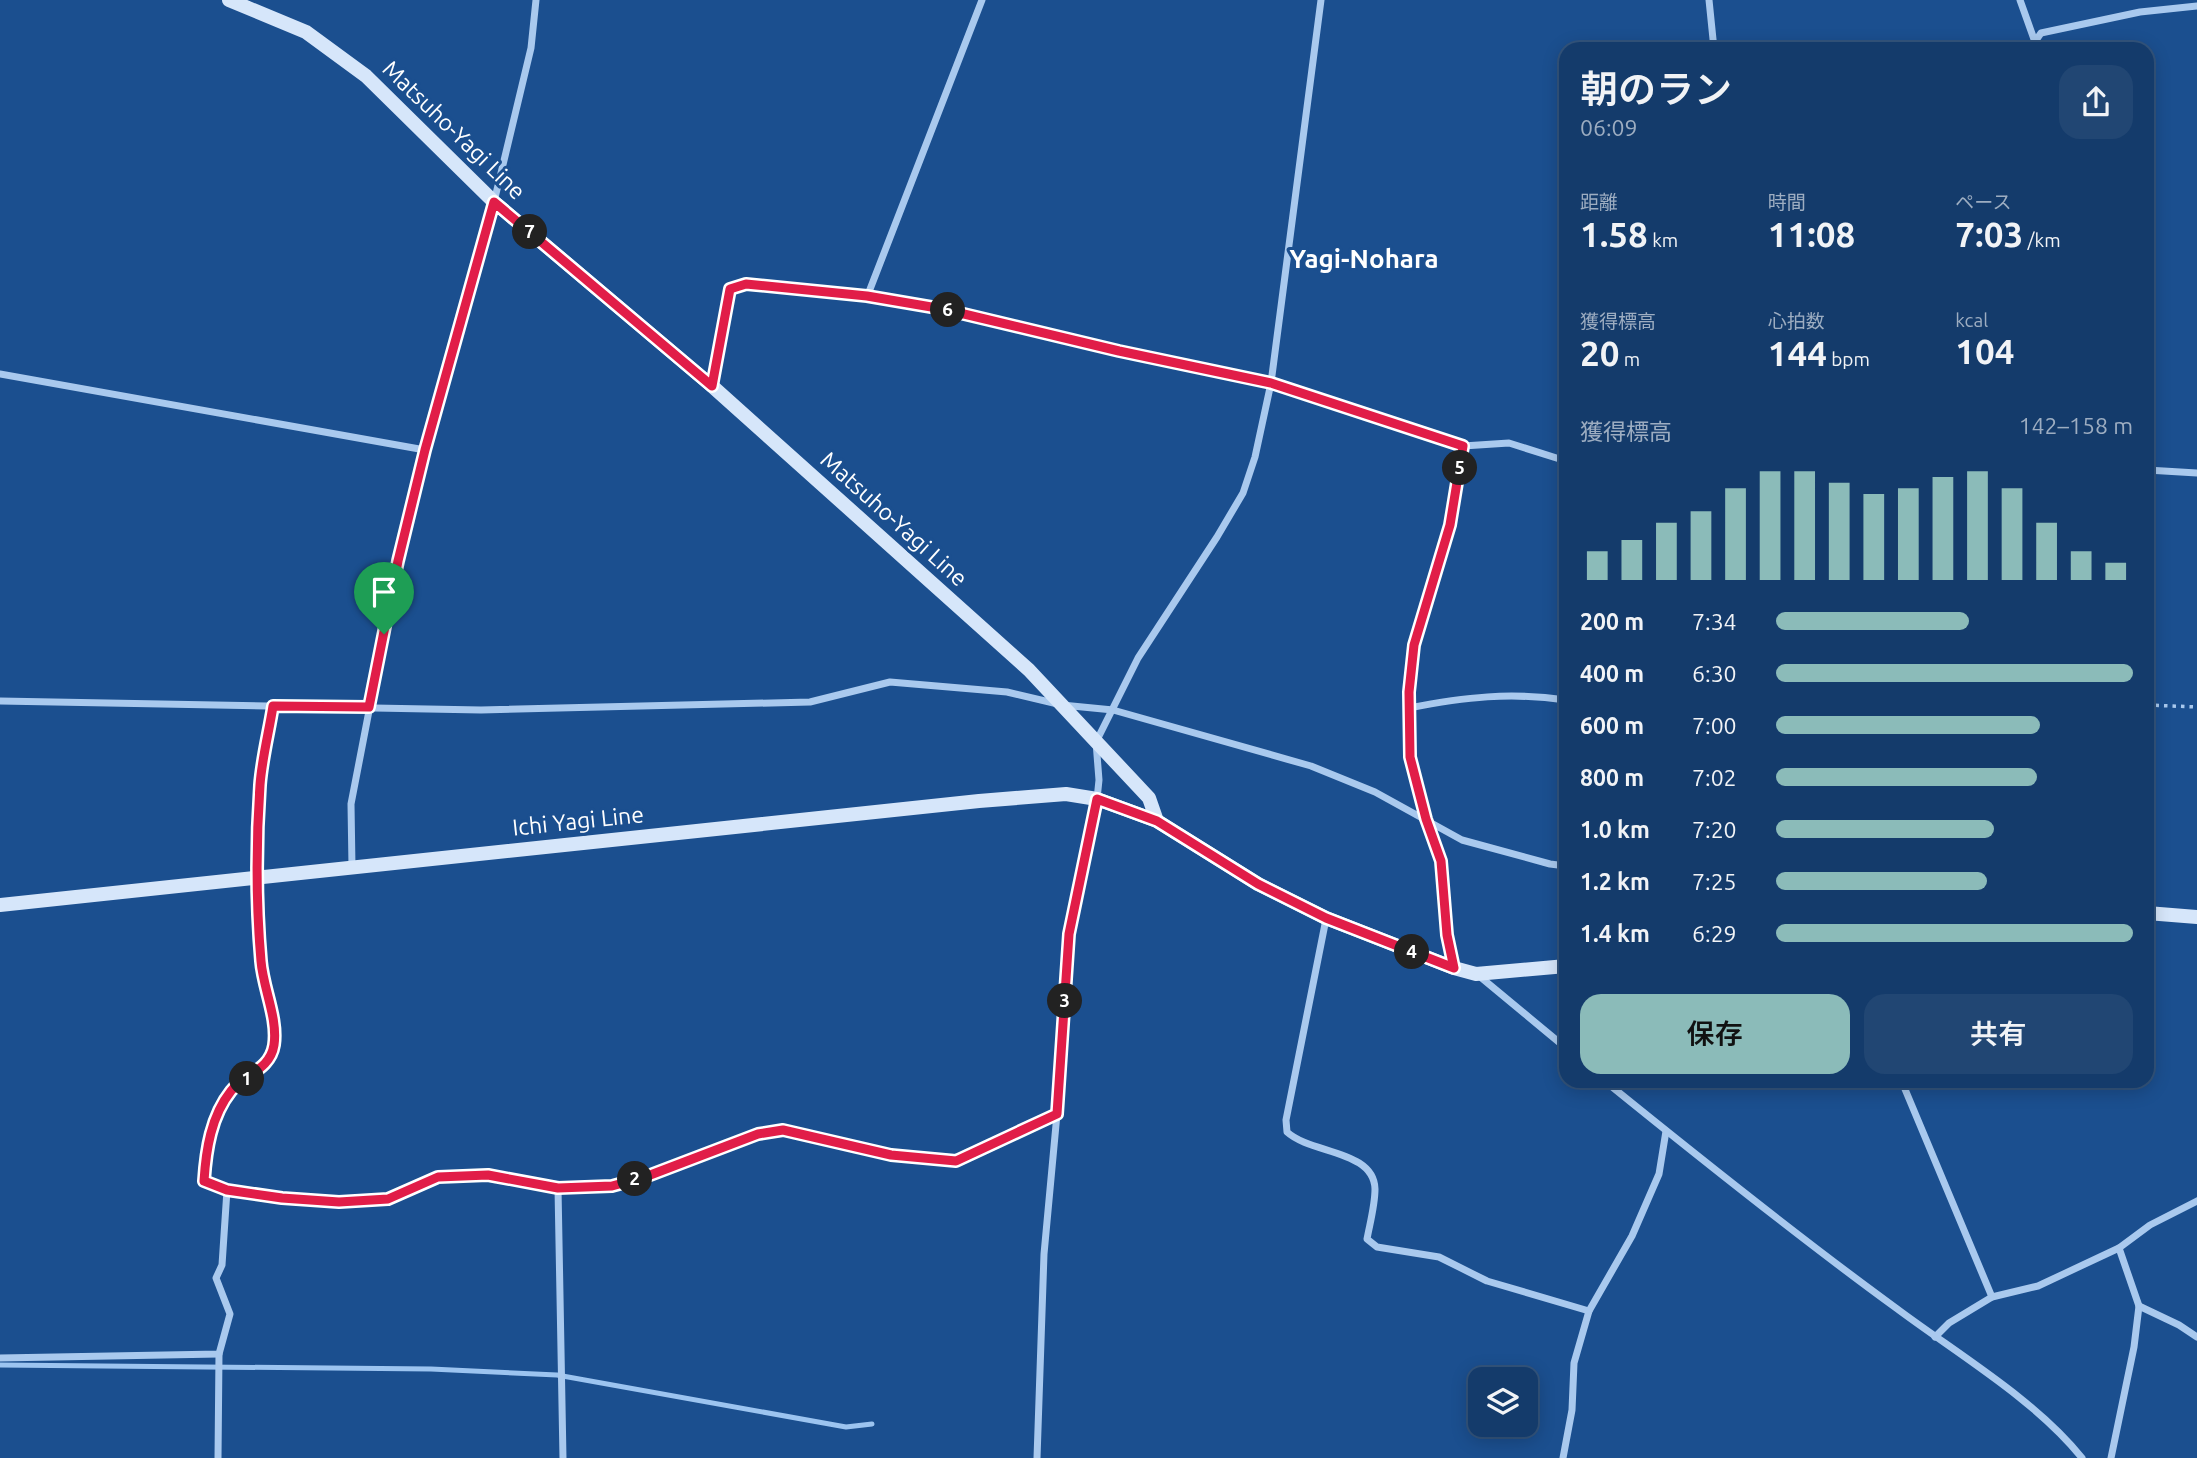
<!DOCTYPE html>
<html lang="ja">
<meta charset="utf-8">
<style>
body{margin:0;font-family:Ubuntu,"Noto Sans JP",sans-serif;background:#214673;color:#f1f3f6;height:100vh;display:flex;flex-direction:column;font-size:26px;white-space:nowrap}
*{box-sizing:border-box;margin:0}
p{font-size:23px;color:#9dadc1}
.icon{flex:none;width:38px;height:38px;fill:none;stroke:currentColor;stroke-width:2;stroke-linecap:round;stroke-linejoin:round}
.map{position:relative;flex:1;overflow:hidden}
.details{position:absolute;left:1559px;top:42px;width:595px;height:1046px;display:flex;flex-direction:column;background:#143b6b;border-radius:21px;box-shadow:0 4px 18px #0003,0 0 0 2px #33557e}
.details>*{flex:none}
.fabs{position:absolute;left:1468px;top:1367px;display:grid;gap:14px}
.fabs a{display:grid;place-items:center;width:70px;height:70px;border-radius:14px;background:#143b6b;box-shadow:0 4px 18px #0003,0 0 0 2px #33557e;font-size:35px}
.pin{position:absolute;display:grid;place-items:center;width:60px;height:60px;color:#fff;margin:-72px -30px;border-radius:50% 50% 50% 0;rotate:-45deg;box-shadow:0 0 7px #0007}
.pin .icon{rotate:45deg}
.km{position:absolute;width:35px;height:35px;margin:-18px;border-radius:50%;background:#222;color:#fff;font-size:19px;line-height:35px;text-align:center}
.round{display:grid;place-items:center;flex:none;width:74px;height:74px;border-radius:21px;background:#214673}
.overview{display:flex;align-items:center;justify-content:space-between;height:119px;padding:0 21px}
h1{font-size:38px;font-weight:600;line-height:52px}
.stats{display:grid;grid-template-columns:repeat(3,1fr);gap:10px;height:119px;padding:7px 21px}
.stats div{display:grid;align-content:center}
.stats b{font-size:35px;font-weight:600}
.stats small{font-size:19px;font-weight:400}
.stats p{font-size:19px}
.chart{height:196px;padding:14px 21px}
.chart p{display:flex;justify-content:space-between}
.chart svg{width:100%;height:126px;margin-top:7px;stroke:#8bbbb9;stroke-width:6}
.button{display:flex;gap:14px;margin-top:auto;padding:14px 21px}
.button a{flex:1;height:80px;border-radius:21px;background:#8bbbb9;color:#111;font-size:28px;font-weight:600;line-height:80px;text-align:center}
.button a+a{background:#214673;color:#f1f3f6}
ul{padding:0 21px;list-style:none;font-size:23px}
li{display:grid;grid-template-columns:112px 84px 1fr;align-items:center;height:52px}
li i{height:18px;border-radius:9px;background:#8bbbb9}
.map>svg:first-child{display:block}
</style>
<div class="map">
<svg width="2197" height="1458" viewBox="0 0 2197 1458">
<rect width="100%" height="100%" fill="#1b4f8f"/>
<g fill="none" stroke-linecap="round" stroke-linejoin="round">
<polyline stroke="#9cc4f0" stroke-width="5" points="0,1365 431,1369 557,1375 846,1427 872,1424"/>
<polyline stroke="#a9c9ee" stroke-width="3.5" stroke-dasharray="3.5 5" stroke-linecap="butt" points="2147,705 2197,707"/>
<g stroke="#a9c9ee" stroke-width="7">
<polyline points="1709,0 1714,49"/>
<polyline points="2020,0 2035,42"/>
<polyline points="2030,49 2041,33 2140,12 2197,6"/>
<polyline points="867,297 982,0"/>
<polyline points="0,374 425,450"/>
<polyline points="712,385 730,289 746,284 867,297 943,309 1119,351 1271,383 1463,446 1509,443 1566,461"/>
<polyline points="2147,470 2197,473"/>
<polyline points="0,701 481,710 810,702 890,682 1007,692 1062,705 1113,710 1311,766 1375,792 1462,840 1550,864 1566,866"/>
<path d="M 273,706 C 269,732 262,758 260,785 C 256,843 256,903 261,961 C 263,988 278,1018 274,1045 C 270,1070 245,1074 231,1090 C 211,1115 206,1150 204,1181 L 227,1190 L 282,1198 L 339,1202 L 388,1199 L 437,1177 L 488,1175 L 558,1188 L 612,1186 L 644,1177 L 757,1134 L 783,1130 L 890,1155 L 955,1161 L 1057,1114"/>
<path d="M 1409,708 C 1465,697 1510,692 1566,700"/>
<polyline points="352,867 351,804 398,561 435,411 494,202 531,48 536,0"/>
<path d="M 1326,919 L 1286,1120 L 1287,1132 C 1311,1154 1374,1150 1375,1189 C 1375,1205 1370,1223 1367,1239 L 1377,1247 L 1439,1257 L 1487,1281 L 1589,1311"/>
<polyline points="1454,968 1447,935 1441,861 1426,819 1410,757 1408,692 1414,645 1450,525 1463,446"/>
<polyline points="1478,975 1566,1048"/>
<path d="M 1606,1082 C 1701,1159 1797,1236 1896,1308 C 1956,1353 2036,1400 2082,1458"/>
<polyline points="1902,1082 1992,1297"/>
<polyline points="558,1188 563,1458"/>
<polyline points="2139,1306 2179,1325 2197,1337"/>
<polyline points="1935,1337 1949,1323 1992,1297 2038,1286 2119,1248"/>
<polyline points="0,1358 219,1354 230,1314 216,1278 222,1265 227,1190"/>
<polyline points="218,1458 219,1354"/>
<polyline points="1037,1458 1044,1254 1057,1114 1069,934 1097,799 1099,780 1096,742 1138,658 1217,537 1243,493 1255,457 1271,383 1321,0"/>
<polyline points="1563,1458 1572,1410 1574,1363 1589,1311 1632,1236 1659,1174 1666,1131"/>
<polyline points="2111,1458 2134,1347 2139,1306 2119,1248 2150,1225 2197,1201"/>
</g>
<g stroke="#d6e6fa" stroke-width="14">
<polyline points="229,0 306,32 366,76 494,202 712,386 1029,670 1149,798 1157,821"/>
<polyline points="0,905 979,801 1066,794 1097,799 1157,821 1258,884 1326,918 1454,968 1476,974 1566,966"/>
<polyline points="2147,913 2197,917"/>
</g>
</g>
<g fill="none" stroke-linecap="round" stroke-linejoin="round">
<defs>
<path id="route" d="M 494,202 L 712,386 L 730,289 L 746,284 L 867,296 L 943,309 L 1119,351 L 1271,383 L 1463,446 L 1450,525 L 1414,645 L 1409,692 L 1410,757 L 1426,819 L 1441,861 L 1447,935 L 1454,968 L 1326,918 L 1258,884 L 1157,821 L 1097,799 L 1069,934 L 1057,1114 L 956,1161 L 891,1155 L 783,1130 L 758,1134 L 645,1177 L 612,1186 L 558,1188 L 488,1175 L 438,1177 L 388,1199 L 339,1202 L 282,1198 L 227,1190 L 204,1181 C 206,1150 211,1116 231,1091 C 245,1074 270,1070 274,1045 C 278,1018 263,988 261,961 C 256,903 256,843 260,785 C 262,758 269,732 273,706 L 369,707 L 398,561 L 425,450 Z"/>
</defs>
<use href="#route" stroke="#fff" stroke-width="14"/>
<use href="#route" stroke="#e11d48" stroke-width="9"/>
</g>
<g text-anchor="middle" stroke-width="6" stroke-linejoin="round" paint-order="stroke">
<g font-size="23" fill="#fff" stroke="#1b4f8f">
<text transform="translate(454 130) rotate(44)" y="8">Matsuho-Yagi Line</text>
<text transform="translate(894 519) rotate(42)" y="8">Matsuho-Yagi Line</text>
<text transform="translate(578 821) rotate(-6)" y="8">Ichi Yagi Line</text>
</g>
<g font-size="26" font-weight="bold" fill="#fff" stroke="#1b4f8f">
<text x="1364" y="268">Yagi-Nohara</text>
</g>
</g>
</svg>
<div class="fabs">
<a><svg class="icon" aria-label="layers" viewBox="0 0 24 24"><path d="M12 4l9 5-9 5-9-5zM3 14l9 5 9-5"/></svg></a>
</div>
<div class="pin" style="left:384px;top:634px;background:#1e9e55"><svg class="icon" aria-label="arrive" viewBox="0 0 24 24"><path d="M6 21V4h12l-3 4 3 4H6"/></svg></div>
<b class="km" style="left:247px;top:1079px">1</b>
<b class="km" style="left:635px;top:1179px">2</b>
<b class="km" style="left:1065px;top:1001px">3</b>
<b class="km" style="left:1412px;top:952px">4</b>
<b class="km" style="left:1460px;top:468px">5</b>
<b class="km" style="left:948px;top:310px">6</b>
<b class="km" style="left:530px;top:232px">7</b>
<section class="details">
<div class="overview"><div><h1>朝のラン</h1><p>06:09</p></div><a class="round"><svg class="icon" aria-label="share" viewBox="0 0 24 24"><path d="M12 15V3M7 8l5-5 5 5M5 13v7h14v-7"/></svg></a></div>
<div class="stats">
<div><p>距離</p><b>1.58<small> km</small></b></div>
<div><p>時間</p><b>11:08</b></div>
<div><p>ペース</p><b>7:03<small> /km</small></b></div>
</div>
<div class="stats">
<div><p>獲得標高</p><b>20<small> m</small></b></div>
<div><p>心拍数</p><b>144<small> bpm</small></b></div>
<div><p>kcal</p><b>104</b></div>
</div>
<div class="chart"><p><span>獲得標高</span>142–158 m</p>
<svg viewBox="0 0 160 44" preserveAspectRatio="none"><path d="M5 44V34M15 44V30M25 44V24M35 44V20M45 44V12M55 44V6M65 44V6M75 44V10M85 44V14M95 44V12M105 44V8M115 44V6M125 44V12M135 44V24M145 44V34M155 44V38"/></svg>
</div>
<ul>
<li><b>200 m</b>7:34<i style="width:54%"></i></li>
<li><b>400 m</b>6:30<i style="width:100%"></i></li>
<li><b>600 m</b>7:00<i style="width:74%"></i></li>
<li><b>800 m</b>7:02<i style="width:73%"></i></li>
<li><b>1.0 km</b>7:20<i style="width:61%"></i></li>
<li><b>1.2 km</b>7:25<i style="width:59%"></i></li>
<li><b>1.4 km</b>6:29<i style="width:100%"></i></li>
</ul>
<div class="button"><a>保存</a><a>共有</a></div>
</section>
</div>
